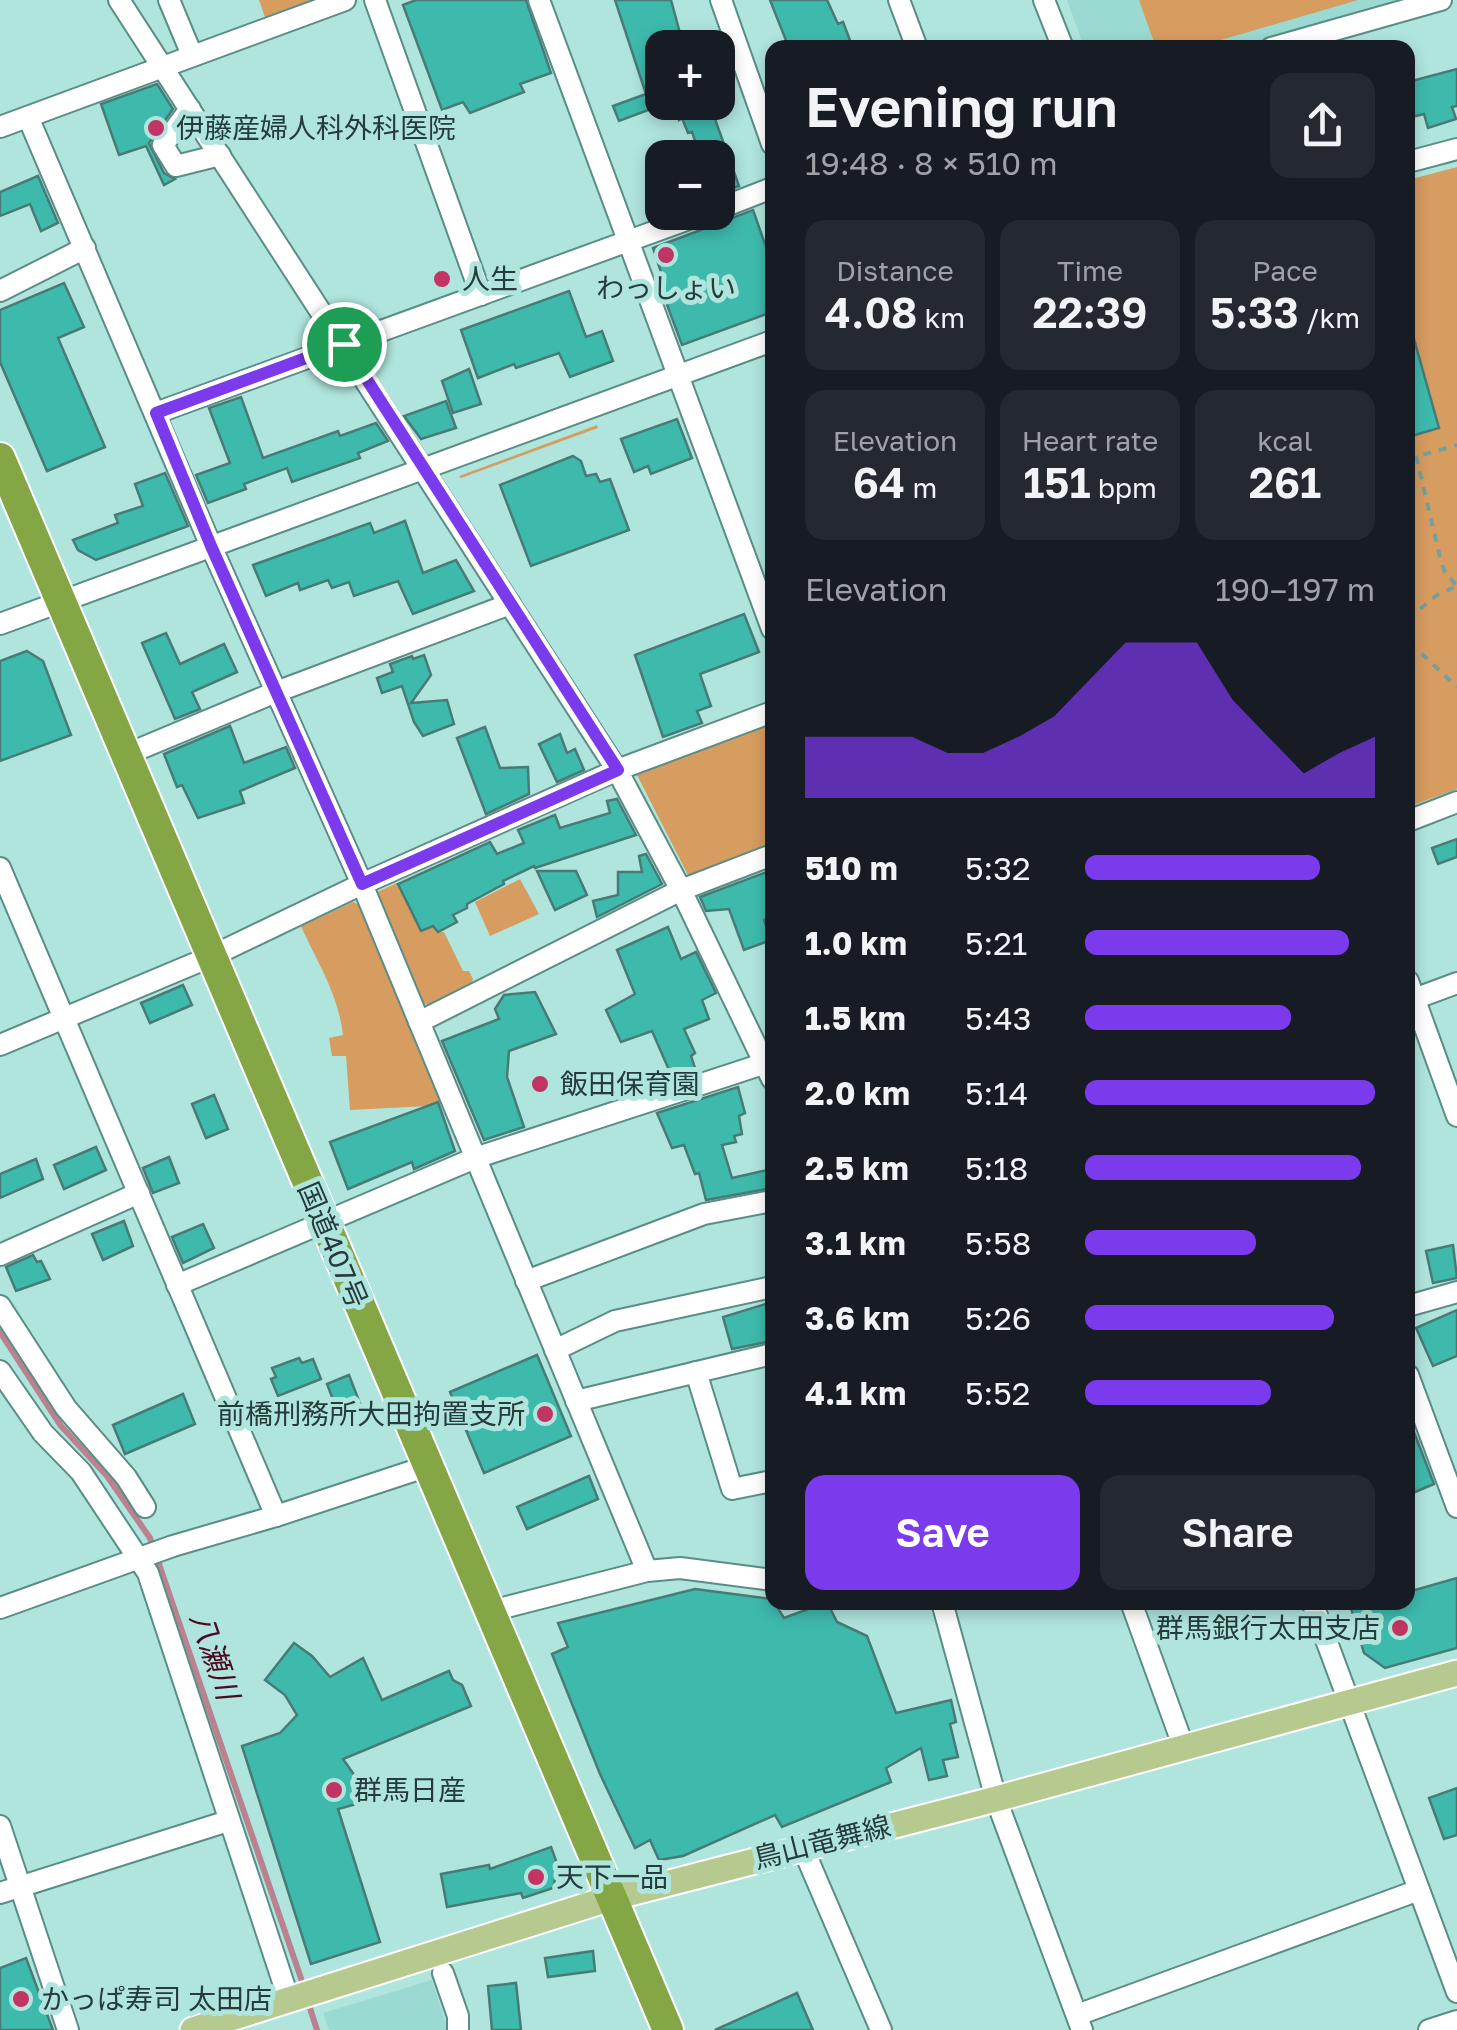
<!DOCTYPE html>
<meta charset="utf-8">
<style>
body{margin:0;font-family:"Golos Text","Noto Sans JP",sans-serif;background:#242831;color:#f1f3f6;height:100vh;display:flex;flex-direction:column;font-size:38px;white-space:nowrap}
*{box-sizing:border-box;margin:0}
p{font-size:32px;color:#9ea1a6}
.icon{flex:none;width:55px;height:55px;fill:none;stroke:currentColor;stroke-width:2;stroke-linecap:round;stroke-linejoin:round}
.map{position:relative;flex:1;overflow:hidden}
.details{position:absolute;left:765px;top:40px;width:650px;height:1570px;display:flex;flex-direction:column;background:#171b24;border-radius:20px;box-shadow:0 5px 15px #0003}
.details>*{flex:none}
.fabs{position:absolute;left:645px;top:30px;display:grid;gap:20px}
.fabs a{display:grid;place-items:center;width:90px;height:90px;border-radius:20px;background:#171b24;box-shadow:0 5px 15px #0003;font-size:50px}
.pin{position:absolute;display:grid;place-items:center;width:85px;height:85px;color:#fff;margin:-42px;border:5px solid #fff;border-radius:50%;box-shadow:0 2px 10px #0007}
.round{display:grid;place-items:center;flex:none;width:105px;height:105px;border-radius:20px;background:#242831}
.summary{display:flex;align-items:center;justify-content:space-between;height:170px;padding:0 40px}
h1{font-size:55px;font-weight:600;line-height:75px}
.stats{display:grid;grid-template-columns:repeat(3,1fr);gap:15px;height:170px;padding:10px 40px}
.stats div{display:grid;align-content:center;border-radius:20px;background:#242831;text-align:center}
.stats b{font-size:42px;font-weight:600}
.stats small{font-size:28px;font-weight:400}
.stats p{font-size:28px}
.chart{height:280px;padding:20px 40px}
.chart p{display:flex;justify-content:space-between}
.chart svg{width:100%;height:180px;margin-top:10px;fill:#7c3aed;opacity:.7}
.action{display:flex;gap:20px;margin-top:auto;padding:20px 40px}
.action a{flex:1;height:115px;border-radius:20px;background:#7c3aed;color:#fff;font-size:40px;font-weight:600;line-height:115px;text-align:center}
.action a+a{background:#242831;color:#f1f3f6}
ul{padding:0 40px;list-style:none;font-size:32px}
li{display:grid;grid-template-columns:160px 120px 1fr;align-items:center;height:75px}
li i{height:25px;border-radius:12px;background:#7c3aed}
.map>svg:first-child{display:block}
</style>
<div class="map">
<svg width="1457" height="2030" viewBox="0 0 1457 2030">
<rect width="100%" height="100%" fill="#afe5dd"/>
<g fill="#9adad2">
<polygon points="1067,0 1416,0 1234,48 1084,47"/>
<polygon points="432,1980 448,2030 329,2030 323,2013"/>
</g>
<g fill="#d79c60">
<polygon points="259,0 311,0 265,17"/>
<polygon points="1139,0 1358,0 1197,47 1156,48"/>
<polygon points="1457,167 1457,789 1408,807 1408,180"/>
<polygon points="597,425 598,428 461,478 459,476"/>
<polygon points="772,722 772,847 690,879 637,775"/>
<polygon points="520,879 539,914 490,936 475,902"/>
<polygon points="397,883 421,931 433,926 438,932 444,932 463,971 469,971 473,979 470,987 432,1006 422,1003 376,899 375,893"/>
<path d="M 353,902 L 361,905 L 442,1101 L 428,1106 L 350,1110 L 346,1056 L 332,1056 L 329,1038 L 343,1035 C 338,993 318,964 301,926 Z"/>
</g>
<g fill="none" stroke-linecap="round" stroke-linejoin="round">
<g stroke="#ba818f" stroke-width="6">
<polyline points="0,1332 61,1426 107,1476 150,1538 305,1990"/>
<polyline points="308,2002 317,2030"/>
</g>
</g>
<g fill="#3ebaad" stroke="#487b75" stroke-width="2.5">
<polygon points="416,0 526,0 551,73 520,84 524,92 470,113 463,102 442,110 403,5"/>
<polygon points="615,0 671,0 684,48 662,48 662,105 619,121 613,106 646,94"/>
<polygon points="770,0 827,0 838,24 843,22 853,48 789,48"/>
<polygon points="1457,69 1457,106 1452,107 1456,119 1428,128 1424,114 1408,118 1408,82"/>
<polygon points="157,84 173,109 149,143 164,173 175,179 164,185 146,146 119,155 101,104"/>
<polygon points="672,102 720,102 711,108 739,186 718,194 718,158 701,158 692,132 688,133 682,118 679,120"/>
<polygon points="38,176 58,223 41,231 30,204 0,216 0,192"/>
<polygon points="753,210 772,264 772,312 682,345 660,286 665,284 653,248"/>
<polygon points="64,283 84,327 58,338 105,447 47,471 0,362 0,310"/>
<polygon points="569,291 586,337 602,331 613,361 570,377 559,353 516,368 514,364 478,378 461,330"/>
<polygon points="1408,332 1412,332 1439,428 1408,437"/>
<polygon points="469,369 481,404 453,413 442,381"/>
<polygon points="241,397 263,458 338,431 340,436 376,423 388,441 358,453 360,458 292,482 287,468 244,484 246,489 208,503 196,475 230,463 209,408"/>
<polygon points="446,401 456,428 421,439 404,416"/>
<polygon points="677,419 692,458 651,474 648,466 634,472 621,439"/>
<polygon points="573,456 581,461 586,476 596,474 600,482 610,479 629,530 531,566 500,485"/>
<polygon points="165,473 188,526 96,560 78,550 73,540 118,523 115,515 143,506 135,484"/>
<polygon points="405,521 423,573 456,560 474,591 413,614 398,581 354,596 349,582 332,588 328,580 300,590 298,583 266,596 253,565 370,523 374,533"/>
<polygon points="744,614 759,652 700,674 711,706 697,711 702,723 663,737 635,655"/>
<polygon points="166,633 180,664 224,644 237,672 192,692 200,709 175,719 142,643"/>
<polygon points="27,651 43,661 71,735 0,761 0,661"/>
<polygon points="424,655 431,675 411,703 447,700 454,724 423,736 414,722 402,686 382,693 377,678 393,672 390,664 412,656 413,659"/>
<polygon points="230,726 244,763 286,747 295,768 240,791 244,803 198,818 182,785 177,787 164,754"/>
<polygon points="485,727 500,768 528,767 529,794 486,814 457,738"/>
<polygon points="560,734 567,753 575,749 584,770 557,782 539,744"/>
<polygon points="617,799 636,835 535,868 534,866 503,881 504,884 467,904 467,908 453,915 457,922 438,932 433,926 421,931 398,884 490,842 497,854 524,843 518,830 555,815 560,828 610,813 607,801"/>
<polygon points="1457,839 1457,857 1438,864 1432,848"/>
<polygon points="646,854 662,884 597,917 593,901 618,895 618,872 642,872 639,856"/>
<polygon points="772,870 772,918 764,920 771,940 744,950 729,909 706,911 700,897"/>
<polygon points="537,871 576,871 587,895 555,910"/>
<polygon points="668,927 681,959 696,952 716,993 702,1000 709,1019 684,1029 695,1053 691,1056 695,1068 673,1079 652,1031 621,1042 606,1010 635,994 617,950"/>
<polygon points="183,985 192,1005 150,1023 141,1003"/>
<polygon points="535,992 556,1034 509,1051 507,1077 524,1127 484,1140 442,1041 499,1019 495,1009 504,995"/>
<polygon points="738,1087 745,1113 739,1116 742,1134 734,1136 736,1142 722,1145 732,1178 772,1169 772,1188 706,1200 699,1173 695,1174 684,1145 672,1148 657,1113"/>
<polygon points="214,1095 228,1129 206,1138 192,1104"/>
<polygon points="438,1102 455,1151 414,1169 412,1162 348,1189 330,1142"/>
<polygon points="96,1147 106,1170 64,1189 54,1165"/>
<polygon points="169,1157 179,1183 153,1193 143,1168"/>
<polygon points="36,1159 43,1179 0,1198 0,1174"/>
<polygon points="124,1221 133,1246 103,1260 92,1234"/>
<polygon points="203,1224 214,1248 183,1263 172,1237"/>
<polygon points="1453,1245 1457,1278 1433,1283 1426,1251"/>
<polygon points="33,1255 37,1262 41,1261 50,1279 16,1291 6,1267"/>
<polygon points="772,1302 772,1341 732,1349 723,1317"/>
<polygon points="1457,1310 1457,1356 1433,1366 1416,1328"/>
<polygon points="537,1355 571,1436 484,1473 450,1392"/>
<polygon points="299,1358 302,1363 313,1359 321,1379 278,1396 271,1379 276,1377 272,1368"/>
<polygon points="349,1375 361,1406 339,1415 327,1384"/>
<polygon points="183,1394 195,1424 125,1454 113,1425"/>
<polygon points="1414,1432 1434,1484 1408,1495 1408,1434"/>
<polygon points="589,1476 598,1499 527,1529 517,1507"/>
<polygon points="1457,1578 1457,1648 1385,1668 1364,1653 1351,1608 1371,1602 1408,1602 1408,1592"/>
<polygon points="695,1589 772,1599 784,1618 827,1602 837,1622 867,1636 896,1713 951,1700 956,1722 950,1724 958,1757 943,1760 947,1776 929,1780 921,1748 886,1768 891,1782 782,1827 775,1815 683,1856 659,1860 650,1840 635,1848 600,1774 552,1654 568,1647 558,1623"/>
<polygon points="294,1643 312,1656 330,1677 363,1658 382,1700 449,1671 453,1680 462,1685 471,1706 343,1759 367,1793 364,1802 338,1809 380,1942 311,1964 242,1746 280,1733 297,1715 285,1695 265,1680"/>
<polygon points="1457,1788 1457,1835 1444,1839 1429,1798"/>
<polygon points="551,1847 558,1866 553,1888 523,1898 521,1893 447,1907 441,1874 489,1865 490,1869"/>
<polygon points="593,1951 595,1971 548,1977 545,1958"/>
<polygon points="26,1958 53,2030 0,2030 0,1968"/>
<polygon points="516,1983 521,2030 492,2030 488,1986"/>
<polygon points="797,1993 813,2030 715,2030"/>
</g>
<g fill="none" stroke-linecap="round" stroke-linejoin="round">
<defs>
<g id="minor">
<polyline points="119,0 617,770 681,890 772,1079"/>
<polyline points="169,0 192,55"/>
<polyline points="375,0 481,295"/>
<polyline points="539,0 772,629"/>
<polyline points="721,0 772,144"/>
<polyline points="899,0 917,48"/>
<polyline points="1044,0 1063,48"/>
<polyline points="1271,48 1441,0"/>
<polyline points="190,109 163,145 176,166 220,155"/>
<polyline points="28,117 211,546 362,884 647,1571"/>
<polyline points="0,127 345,0"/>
<polyline points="1408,162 1457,149"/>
<polyline points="718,209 772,188"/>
<polyline points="0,291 85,248"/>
<polyline points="156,413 708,212"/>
<polyline points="0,624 772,341"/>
<polyline points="125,755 276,692 510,604"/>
<polyline points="1408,821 1457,802"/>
<polyline points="0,868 276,1516"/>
<polyline points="1408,981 1457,1116"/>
<polyline points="1414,999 1457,983"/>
<polyline points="419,1022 681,890 772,855"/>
<polyline points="0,1045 210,957 362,884 617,770 772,712"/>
<polyline points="0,1255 139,1193"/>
<polyline points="526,1281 704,1214 772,1201"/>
<polyline points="177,1285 475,1158 772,1061"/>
<polyline points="0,1306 66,1408 126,1477 145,1507"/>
<polyline points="1408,1306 1457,1292"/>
<polyline points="555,1350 615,1321 772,1287"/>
<polyline points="0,1371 43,1433 81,1472 148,1573 289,2000"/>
<polyline points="696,1372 732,1489 772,1481"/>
<polyline points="1408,1375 1457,1507"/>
<polyline points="576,1401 772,1354"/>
<polyline points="942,1602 996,1799 1082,2030"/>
<polyline points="1131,1602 1184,1748"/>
<polyline points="1312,1602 1457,1992"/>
<polyline points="0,1608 173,1546 276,1516 428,1466"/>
<polyline points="491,1611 647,1571 680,1568 772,1580"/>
<polyline points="0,1826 68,2030"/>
<polyline points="802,1846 881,2030"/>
<polyline points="0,1893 228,1821"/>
<polyline points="443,1973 458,2016 458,2030"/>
<polyline points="1077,2015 1419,1890"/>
<polyline points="1429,2030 1457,2021"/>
</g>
<polyline id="major" points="193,2030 611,1898 996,1799 1457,1673"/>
<polyline id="highway" points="0,458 668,2030"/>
</defs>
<use href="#minor" stroke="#598d86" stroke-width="24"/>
<use href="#major" stroke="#fff" stroke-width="29"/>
<use href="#highway" stroke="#fff" stroke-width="34"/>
<g stroke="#77a09b" stroke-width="4" stroke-dasharray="8 8" stroke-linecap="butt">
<polyline points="1416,456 1441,561 1445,572 1457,586"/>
<polyline points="1408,459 1457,445"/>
<polyline points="1408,604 1414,611"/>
<polyline points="1408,619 1437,595 1457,586"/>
<polyline points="1408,645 1421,653 1457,687"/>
</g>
<use href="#minor" stroke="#fff" stroke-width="20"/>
<use href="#major" stroke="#b6ca8f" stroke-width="25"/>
<use href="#highway" stroke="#85a644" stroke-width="30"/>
</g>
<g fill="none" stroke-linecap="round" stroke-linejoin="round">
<defs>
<polygon id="route" points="344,344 618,770 362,884 211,546 156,413"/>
</defs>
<use href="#route" stroke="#fff" stroke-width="20"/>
<use href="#route" stroke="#7c3aed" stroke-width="12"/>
</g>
<g fill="#c13463" stroke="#afe5dd" stroke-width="4">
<circle cx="156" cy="128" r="10"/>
<circle cx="666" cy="255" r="10"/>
<circle cx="442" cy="279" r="10"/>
<circle cx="540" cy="1084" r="10"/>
<circle cx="545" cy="1414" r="10"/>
<circle cx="1400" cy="1628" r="10"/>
<circle cx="334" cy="1790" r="10"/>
<circle cx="536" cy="1877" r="10"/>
<circle cx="21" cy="1999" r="10"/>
</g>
<g text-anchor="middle" stroke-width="10" stroke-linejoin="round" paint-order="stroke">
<g font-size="28" fill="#263c3a" stroke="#afe5dd" text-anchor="start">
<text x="176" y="138">伊藤産婦人科外科医院</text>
<text x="462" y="289">人生</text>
<text x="666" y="298" text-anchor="middle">わっしょい</text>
<text x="560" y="1094">飯田保育園</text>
<text x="525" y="1424" text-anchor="end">前橋刑務所大田拘置支所</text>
<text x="1380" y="1638" text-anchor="end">群馬銀行太田支店</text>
<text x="354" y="1800">群馬日産</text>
<text x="556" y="1887">天下一品</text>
<text x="41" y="2009">かっぱ寿司 太田店</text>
</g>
<g font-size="28" fill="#263c3a" stroke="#afe5dd">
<text transform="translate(333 1245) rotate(67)" y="10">国道407号</text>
<text transform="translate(822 1842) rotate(-14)" y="10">鳥山竜舞線</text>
</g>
<g font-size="30" font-style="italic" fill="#4e0922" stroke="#afe5dd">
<text transform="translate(214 1656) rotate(71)" y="10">八瀬川</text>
</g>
</g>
</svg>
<div class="fabs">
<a>+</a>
<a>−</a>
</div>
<div class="pin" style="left:344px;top:344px;background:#1e9e55"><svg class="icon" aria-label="arrive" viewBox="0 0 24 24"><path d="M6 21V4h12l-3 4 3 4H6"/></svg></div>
<section class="details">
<div class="summary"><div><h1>Evening run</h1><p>19:48 · 8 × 510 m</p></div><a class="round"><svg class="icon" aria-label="share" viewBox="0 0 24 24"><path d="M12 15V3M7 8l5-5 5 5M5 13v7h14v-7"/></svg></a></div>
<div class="stats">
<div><p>Distance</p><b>4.08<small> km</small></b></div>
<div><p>Time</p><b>22:39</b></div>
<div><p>Pace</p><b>5:33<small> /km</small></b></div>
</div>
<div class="stats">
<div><p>Elevation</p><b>64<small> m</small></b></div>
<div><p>Heart rate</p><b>151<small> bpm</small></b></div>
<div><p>kcal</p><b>261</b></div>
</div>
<div class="chart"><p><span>Elevation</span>190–197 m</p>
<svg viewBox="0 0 160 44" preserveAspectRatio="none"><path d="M0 44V29L10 29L20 29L30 29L40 33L50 33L60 29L70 24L80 15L90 6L100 6L110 6L120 20L130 29L140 38L150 33L160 29V44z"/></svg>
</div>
<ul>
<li><b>510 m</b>5:32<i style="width:81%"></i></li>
<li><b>1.0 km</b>5:21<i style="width:91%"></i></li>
<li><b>1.5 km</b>5:43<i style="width:71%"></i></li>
<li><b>2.0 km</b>5:14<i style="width:100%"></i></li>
<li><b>2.5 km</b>5:18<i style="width:95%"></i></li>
<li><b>3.1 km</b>5:58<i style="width:59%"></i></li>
<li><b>3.6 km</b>5:26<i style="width:86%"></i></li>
<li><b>4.1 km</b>5:52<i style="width:64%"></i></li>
</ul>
<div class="action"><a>Save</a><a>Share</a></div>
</section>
</div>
